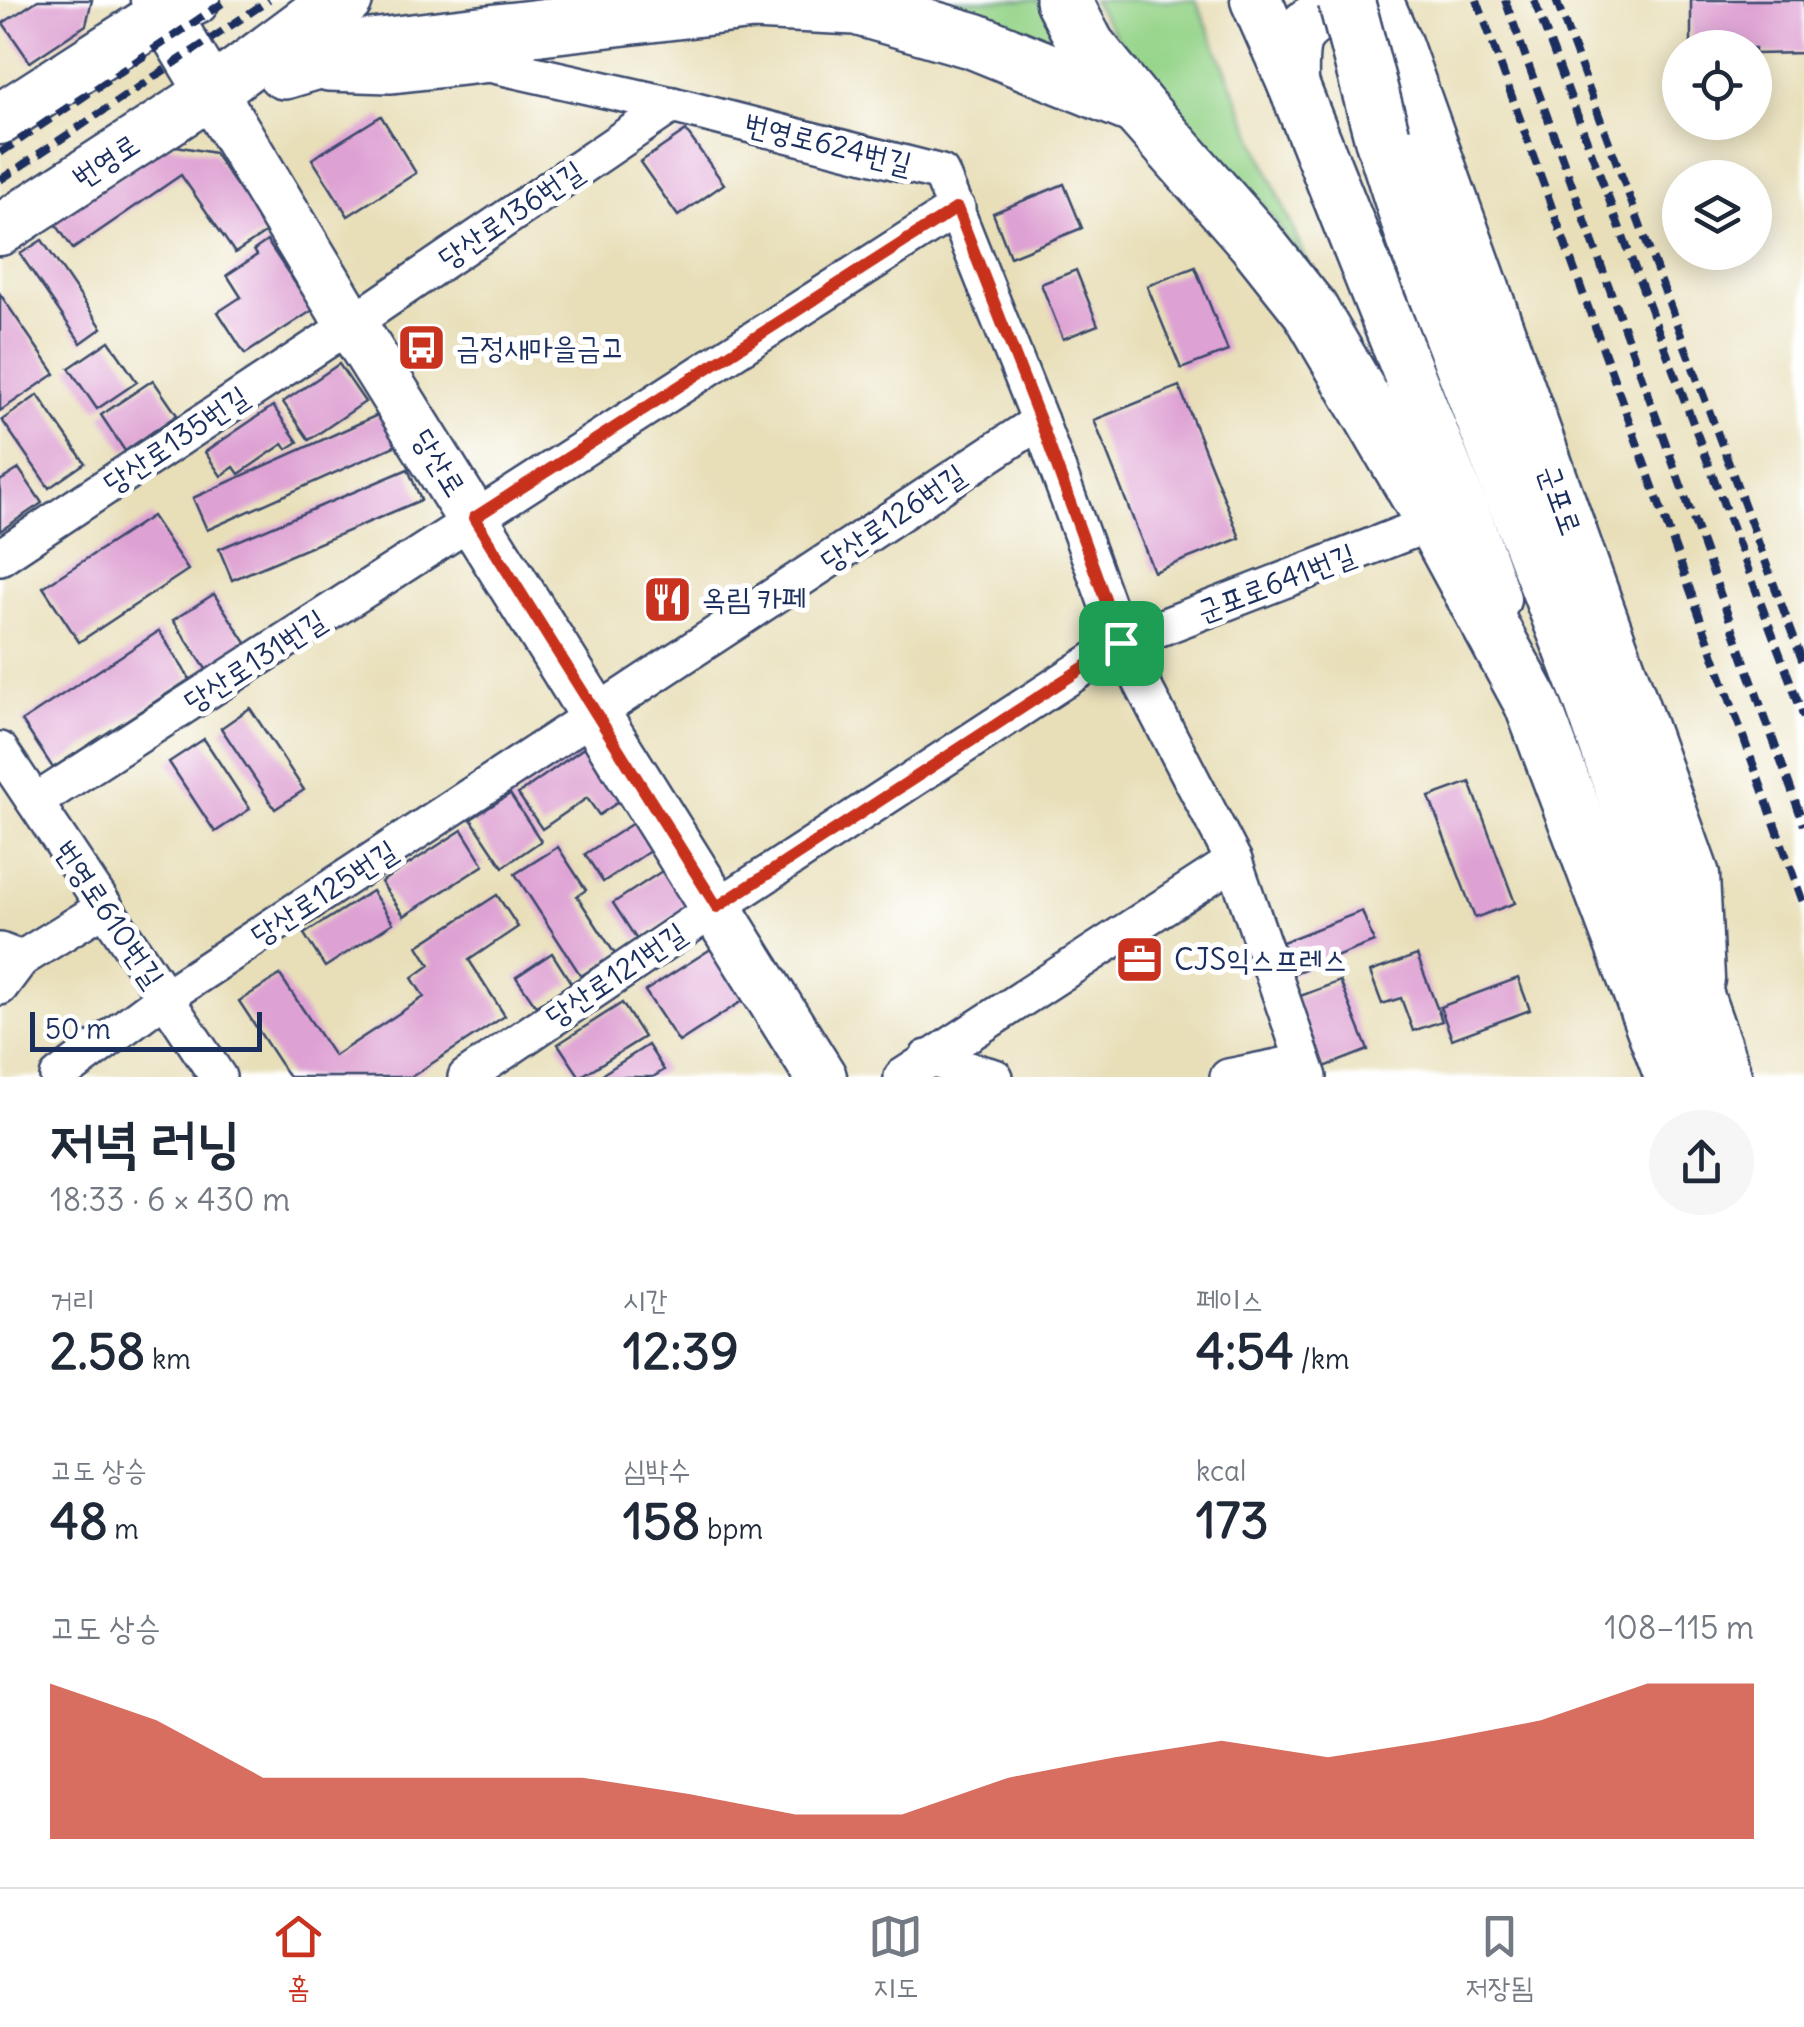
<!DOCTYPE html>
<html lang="ko">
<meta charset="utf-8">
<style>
body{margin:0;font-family:Delius,"Poor Story",sans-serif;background:#f6f6f7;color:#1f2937;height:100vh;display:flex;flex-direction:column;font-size:38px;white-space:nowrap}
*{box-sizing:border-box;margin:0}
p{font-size:32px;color:#747a83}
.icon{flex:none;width:55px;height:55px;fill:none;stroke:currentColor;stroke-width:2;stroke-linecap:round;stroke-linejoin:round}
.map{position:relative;height:1077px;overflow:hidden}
.panel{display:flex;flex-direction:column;background:#fff;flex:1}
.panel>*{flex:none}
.buttons{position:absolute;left:1662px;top:30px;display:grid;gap:20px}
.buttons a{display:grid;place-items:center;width:110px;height:110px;border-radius:50%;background:#fff;box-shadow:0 5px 25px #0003;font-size:50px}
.scale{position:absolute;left:30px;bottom:25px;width:232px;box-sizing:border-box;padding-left:10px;border:5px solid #1b2f5e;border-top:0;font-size:28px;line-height:35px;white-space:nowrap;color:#1b2f5e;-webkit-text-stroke:8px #fff;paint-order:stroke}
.pin{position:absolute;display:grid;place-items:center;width:85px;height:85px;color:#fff;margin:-42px;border-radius:20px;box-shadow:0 5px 15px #0006}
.round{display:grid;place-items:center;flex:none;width:105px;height:105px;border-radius:52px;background:#f6f6f7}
.summary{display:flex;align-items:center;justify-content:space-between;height:170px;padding:0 50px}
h1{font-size:55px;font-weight:700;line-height:75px}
.stats{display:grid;grid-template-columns:repeat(3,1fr);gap:15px;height:170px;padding:10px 50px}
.stats div{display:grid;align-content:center}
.stats b{font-size:50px;font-weight:700}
.stats small{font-size:28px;font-weight:400}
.stats p{font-size:28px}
.chart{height:280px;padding:20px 50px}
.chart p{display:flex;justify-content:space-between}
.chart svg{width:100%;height:180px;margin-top:10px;fill:#c8321e;opacity:.7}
.dock{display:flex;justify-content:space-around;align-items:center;height:140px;border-top:2px solid #e0e1e3;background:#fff;font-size:28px;color:#747a83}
.dock a{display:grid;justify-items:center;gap:5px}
.dock .on{color:#c8321e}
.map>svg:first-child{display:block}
</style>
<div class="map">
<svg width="1804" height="1077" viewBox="0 0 1804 1077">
<rect width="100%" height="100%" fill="#fff"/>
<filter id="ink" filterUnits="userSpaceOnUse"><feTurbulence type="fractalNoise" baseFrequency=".01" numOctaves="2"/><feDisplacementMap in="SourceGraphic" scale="20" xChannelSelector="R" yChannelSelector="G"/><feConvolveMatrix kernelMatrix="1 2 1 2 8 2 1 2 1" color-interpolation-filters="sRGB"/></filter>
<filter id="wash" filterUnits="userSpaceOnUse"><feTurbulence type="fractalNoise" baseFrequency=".0048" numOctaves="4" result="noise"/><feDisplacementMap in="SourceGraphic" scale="40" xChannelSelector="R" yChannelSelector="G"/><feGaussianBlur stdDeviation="2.25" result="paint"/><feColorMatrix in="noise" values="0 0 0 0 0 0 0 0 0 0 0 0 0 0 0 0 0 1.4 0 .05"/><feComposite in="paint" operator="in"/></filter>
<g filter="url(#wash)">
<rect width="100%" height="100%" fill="#e8dfb9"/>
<g fill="#96d48a" stroke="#588274" stroke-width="2.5">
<polygon points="895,0 1038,0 1077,69"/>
<polygon points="1092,0 1196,0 1313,277 1273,218 1225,161 1164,108"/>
</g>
<g id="blocks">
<g fill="#dea1d3">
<polygon points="38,0 92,0 86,25 30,62 3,23"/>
<polygon points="1691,0 1804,0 1804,53 1755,54 1755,48 1691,48"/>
<polygon points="381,116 416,173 348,216 312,159"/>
<polygon points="686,131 724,184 678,216 640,162"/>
<polygon points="166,144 214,153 268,231 235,253 181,175 73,249 53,220"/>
<polygon points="1064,184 1082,228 1010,257 993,213"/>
<polygon points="42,240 102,328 81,343 20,254"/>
<polygon points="267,241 313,310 245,354 218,312 241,297 227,275 257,255 254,250"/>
<polygon points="1195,267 1228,351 1181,369 1147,286"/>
<polygon points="1076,270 1098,325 1063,339 1041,284"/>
<polygon points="0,294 55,374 0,411"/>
<polygon points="109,341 137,382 97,409 69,368"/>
<polygon points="339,364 365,402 309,440 283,402"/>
<polygon points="153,380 177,415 125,451 101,415"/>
<polygon points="1179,386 1240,538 1154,572 1094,420"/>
<polygon points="38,395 85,463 49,488 2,420"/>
<polygon points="273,406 298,442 287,449 283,444 239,474 234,467 221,476 205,452"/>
<polygon points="382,413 397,445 207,530 193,498"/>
<polygon points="19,469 42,503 0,531 0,481"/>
<polygon points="408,469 421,500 232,580 219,549"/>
<polygon points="152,516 188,570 79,642 43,587"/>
<polygon points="214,594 248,646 208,672 173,620"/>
<polygon points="159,631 190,679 53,768 22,721"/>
<polygon points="250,708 304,790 275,809 221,728"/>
<polygon points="204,739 250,809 215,832 169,762"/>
<polygon points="588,745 633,792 599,815 587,798 542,829 518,794"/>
<polygon points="1470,782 1515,903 1475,918 1429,797"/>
<polygon points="510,794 541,841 503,867 471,819"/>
<polygon points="644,816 662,843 603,882 585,854"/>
<polygon points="462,830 484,865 404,916 381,882"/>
<polygon points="558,847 586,890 577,896 615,954 581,976 515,874"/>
<polygon points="676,862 701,899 637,940 613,903"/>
<polygon points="372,891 393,923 325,967 304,934"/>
<polygon points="497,895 518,927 469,960 505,1016 411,1077 289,1077 239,1001 280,975 334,1056 424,997 412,978 430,965 418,946"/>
<polygon points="1362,911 1374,942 1287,976 1275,945"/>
<polygon points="714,947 747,998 679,1042 645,991"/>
<polygon points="552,953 571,983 536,1006 516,977"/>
<polygon points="1417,955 1442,1021 1413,1031 1401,998 1382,1004 1370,972"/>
<polygon points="1518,978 1530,1010 1452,1039 1440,1007"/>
<polygon points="1340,981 1368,1050 1322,1068 1295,998"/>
<polygon points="622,1003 644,1037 580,1077 558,1044"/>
<polygon points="648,1045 664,1070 653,1077 598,1077"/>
</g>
</g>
</g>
<g filter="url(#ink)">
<use href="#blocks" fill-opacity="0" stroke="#3a496c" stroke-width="2.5"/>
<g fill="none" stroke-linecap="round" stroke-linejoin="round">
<defs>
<g id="street">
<polyline points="328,73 390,75 489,64 672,105 941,173 1040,421 1121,643 1234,861 1309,1077"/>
<polyline points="0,557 351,324 672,105"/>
<polyline points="0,750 218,1077"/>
<polyline points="35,802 957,208"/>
<polyline points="0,951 21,959 105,907"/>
<polyline points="0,987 21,959"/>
<polyline points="927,1058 995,1077"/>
<polyline points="58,1077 165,997 1040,421"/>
<polyline points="466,1077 717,907 1121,643 1434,522"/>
<polyline points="902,1077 1234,861"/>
<polyline points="1228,1077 1303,1062"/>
</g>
<g id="secondary">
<polyline points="156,0 351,324 821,1077"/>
<polyline points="1256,0 1293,84 1464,512 1495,599"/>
<polyline points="1377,0 1397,46 1694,875 1699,979"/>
<path d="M 1293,84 C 1292,40 1292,27 1334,10 L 1367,20 L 1382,33"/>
<polyline points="0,119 165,13 194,0"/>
<polyline points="0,230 212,92 333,2 347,0"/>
</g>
<g id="primary">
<polyline points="1063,0 1087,46 1137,107 1256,242 1310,310 1434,522 1532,703 1673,1077"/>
<polyline points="284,71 362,48 753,2 856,7 974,41 1132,105"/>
<polyline points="1382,136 1415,239 1591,698 1724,1077"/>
</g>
</defs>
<use href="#street" stroke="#3a496c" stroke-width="40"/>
<use href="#secondary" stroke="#3a496c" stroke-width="55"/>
<use href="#primary" stroke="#3a496c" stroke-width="60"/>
<use href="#street" stroke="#fff" stroke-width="35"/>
<use href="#secondary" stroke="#fff" stroke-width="50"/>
<use href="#primary" stroke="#fff" stroke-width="55"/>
<g stroke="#1b2f5e" stroke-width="8" stroke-dasharray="15 8" stroke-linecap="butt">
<polyline points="1477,0 1804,905"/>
<polyline points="1505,0 1804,825"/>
<polyline points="1534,0 1804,718"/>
<polyline points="1556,0 1804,665"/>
<polyline points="0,153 227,0"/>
<polyline points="0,180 269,0"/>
</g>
<defs>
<polyline id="primary-bridge" points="1346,0 1382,136"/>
</defs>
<use href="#primary-bridge" stroke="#3a496c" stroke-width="60" stroke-linecap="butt"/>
<use href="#primary-bridge" stroke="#fff" stroke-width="55"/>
</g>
</g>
<g fill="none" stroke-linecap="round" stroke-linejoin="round" filter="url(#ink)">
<defs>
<polygon id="route" points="957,208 1040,420 1121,643 717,907 474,518"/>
</defs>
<use href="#route" stroke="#fff" stroke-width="20"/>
<use href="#route" stroke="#c8321e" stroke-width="12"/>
</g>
<defs>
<symbol id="bus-square" viewBox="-11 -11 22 22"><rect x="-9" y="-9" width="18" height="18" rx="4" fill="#c8321e" stroke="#fff"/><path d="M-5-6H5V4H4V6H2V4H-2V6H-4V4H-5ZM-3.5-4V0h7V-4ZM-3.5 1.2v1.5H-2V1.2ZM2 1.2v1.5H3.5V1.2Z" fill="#fff"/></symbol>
<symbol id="restaurant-square" viewBox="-11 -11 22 22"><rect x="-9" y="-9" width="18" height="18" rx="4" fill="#c8321e" stroke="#fff"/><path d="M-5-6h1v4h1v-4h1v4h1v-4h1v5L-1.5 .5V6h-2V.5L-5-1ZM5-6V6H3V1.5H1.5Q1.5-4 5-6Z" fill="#fff"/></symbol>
<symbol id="office-square" viewBox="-11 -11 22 22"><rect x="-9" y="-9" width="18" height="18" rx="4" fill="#c8321e" stroke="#fff"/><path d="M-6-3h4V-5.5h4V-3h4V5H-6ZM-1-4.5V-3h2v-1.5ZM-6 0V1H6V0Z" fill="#fff"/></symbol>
</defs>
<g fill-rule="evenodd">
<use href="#bus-square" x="394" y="320" width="55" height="55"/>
<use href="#restaurant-square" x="640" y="572" width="55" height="55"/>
<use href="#office-square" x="1112" y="932" width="55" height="55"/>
</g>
<g text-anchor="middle" stroke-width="10" stroke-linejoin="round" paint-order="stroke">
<g font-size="30" fill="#1b2f5e" stroke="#fff">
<text transform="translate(828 144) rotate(14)" y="10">번영로624번길</text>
<text transform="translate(106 161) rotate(-33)" y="10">번영로</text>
<text transform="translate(511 215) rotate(-34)" y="10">당산로136번길</text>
<text transform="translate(176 440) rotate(-34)" y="10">당산로135번길</text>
<text transform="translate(439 463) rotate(58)" y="10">당산로</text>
<text transform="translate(1560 500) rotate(70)" y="10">군포로</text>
<text transform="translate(893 518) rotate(-34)" y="10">당산로126번길</text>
<text transform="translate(1276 583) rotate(-21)" y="10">군포로641번길</text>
<text transform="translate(255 661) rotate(-33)" y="10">당산로131번길</text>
<text transform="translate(324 893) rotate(-33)" y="10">당산로125번길</text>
<text transform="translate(109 914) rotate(56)" y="10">번영로610번길</text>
<text transform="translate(616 975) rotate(-34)" y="10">당산로121번길</text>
</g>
<g font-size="30" fill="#1b2f5e" stroke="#fff" text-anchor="start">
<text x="456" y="358">금정새마을금고</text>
<text x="702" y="609">옥림 카페</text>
<text x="1174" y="970">CJS익스프레스</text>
</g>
</g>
</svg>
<div class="buttons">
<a><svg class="icon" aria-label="locate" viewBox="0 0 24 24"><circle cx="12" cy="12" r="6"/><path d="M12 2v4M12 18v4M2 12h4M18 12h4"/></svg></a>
<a><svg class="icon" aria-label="layers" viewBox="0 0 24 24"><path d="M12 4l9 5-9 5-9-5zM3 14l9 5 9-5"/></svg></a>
</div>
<div class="scale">50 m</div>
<div class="pin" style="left:1121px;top:643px;background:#1e9e55"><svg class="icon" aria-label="arrive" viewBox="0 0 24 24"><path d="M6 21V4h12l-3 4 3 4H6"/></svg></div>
</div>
<section class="panel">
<div class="summary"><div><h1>저녁 러닝</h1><p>18:33 · 6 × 430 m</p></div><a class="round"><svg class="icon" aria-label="share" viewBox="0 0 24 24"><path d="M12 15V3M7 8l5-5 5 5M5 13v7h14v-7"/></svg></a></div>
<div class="stats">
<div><p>거리</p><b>2.58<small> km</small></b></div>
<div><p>시간</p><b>12:39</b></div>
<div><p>페이스</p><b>4:54<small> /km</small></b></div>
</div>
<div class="stats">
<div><p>고도 상승</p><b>48<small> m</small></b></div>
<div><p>심박수</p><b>158<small> bpm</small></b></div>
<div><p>kcal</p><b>173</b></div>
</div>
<div class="chart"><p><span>고도 상승</span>108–115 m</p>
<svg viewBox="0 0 160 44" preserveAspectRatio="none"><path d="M0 44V6L10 15L20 29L30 29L40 29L50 29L60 33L70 38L80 38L90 29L100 24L110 20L120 24L130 20L140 15L150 6L160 6V44z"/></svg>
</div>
</section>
<nav class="dock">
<a class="on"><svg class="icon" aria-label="home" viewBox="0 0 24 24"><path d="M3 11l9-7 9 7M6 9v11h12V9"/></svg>홈</a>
<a><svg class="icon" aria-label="map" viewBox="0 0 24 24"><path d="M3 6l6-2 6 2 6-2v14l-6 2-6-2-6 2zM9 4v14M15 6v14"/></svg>지도</a>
<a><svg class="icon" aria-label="saved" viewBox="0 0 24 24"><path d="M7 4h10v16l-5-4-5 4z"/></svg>저장됨</a>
</nav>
